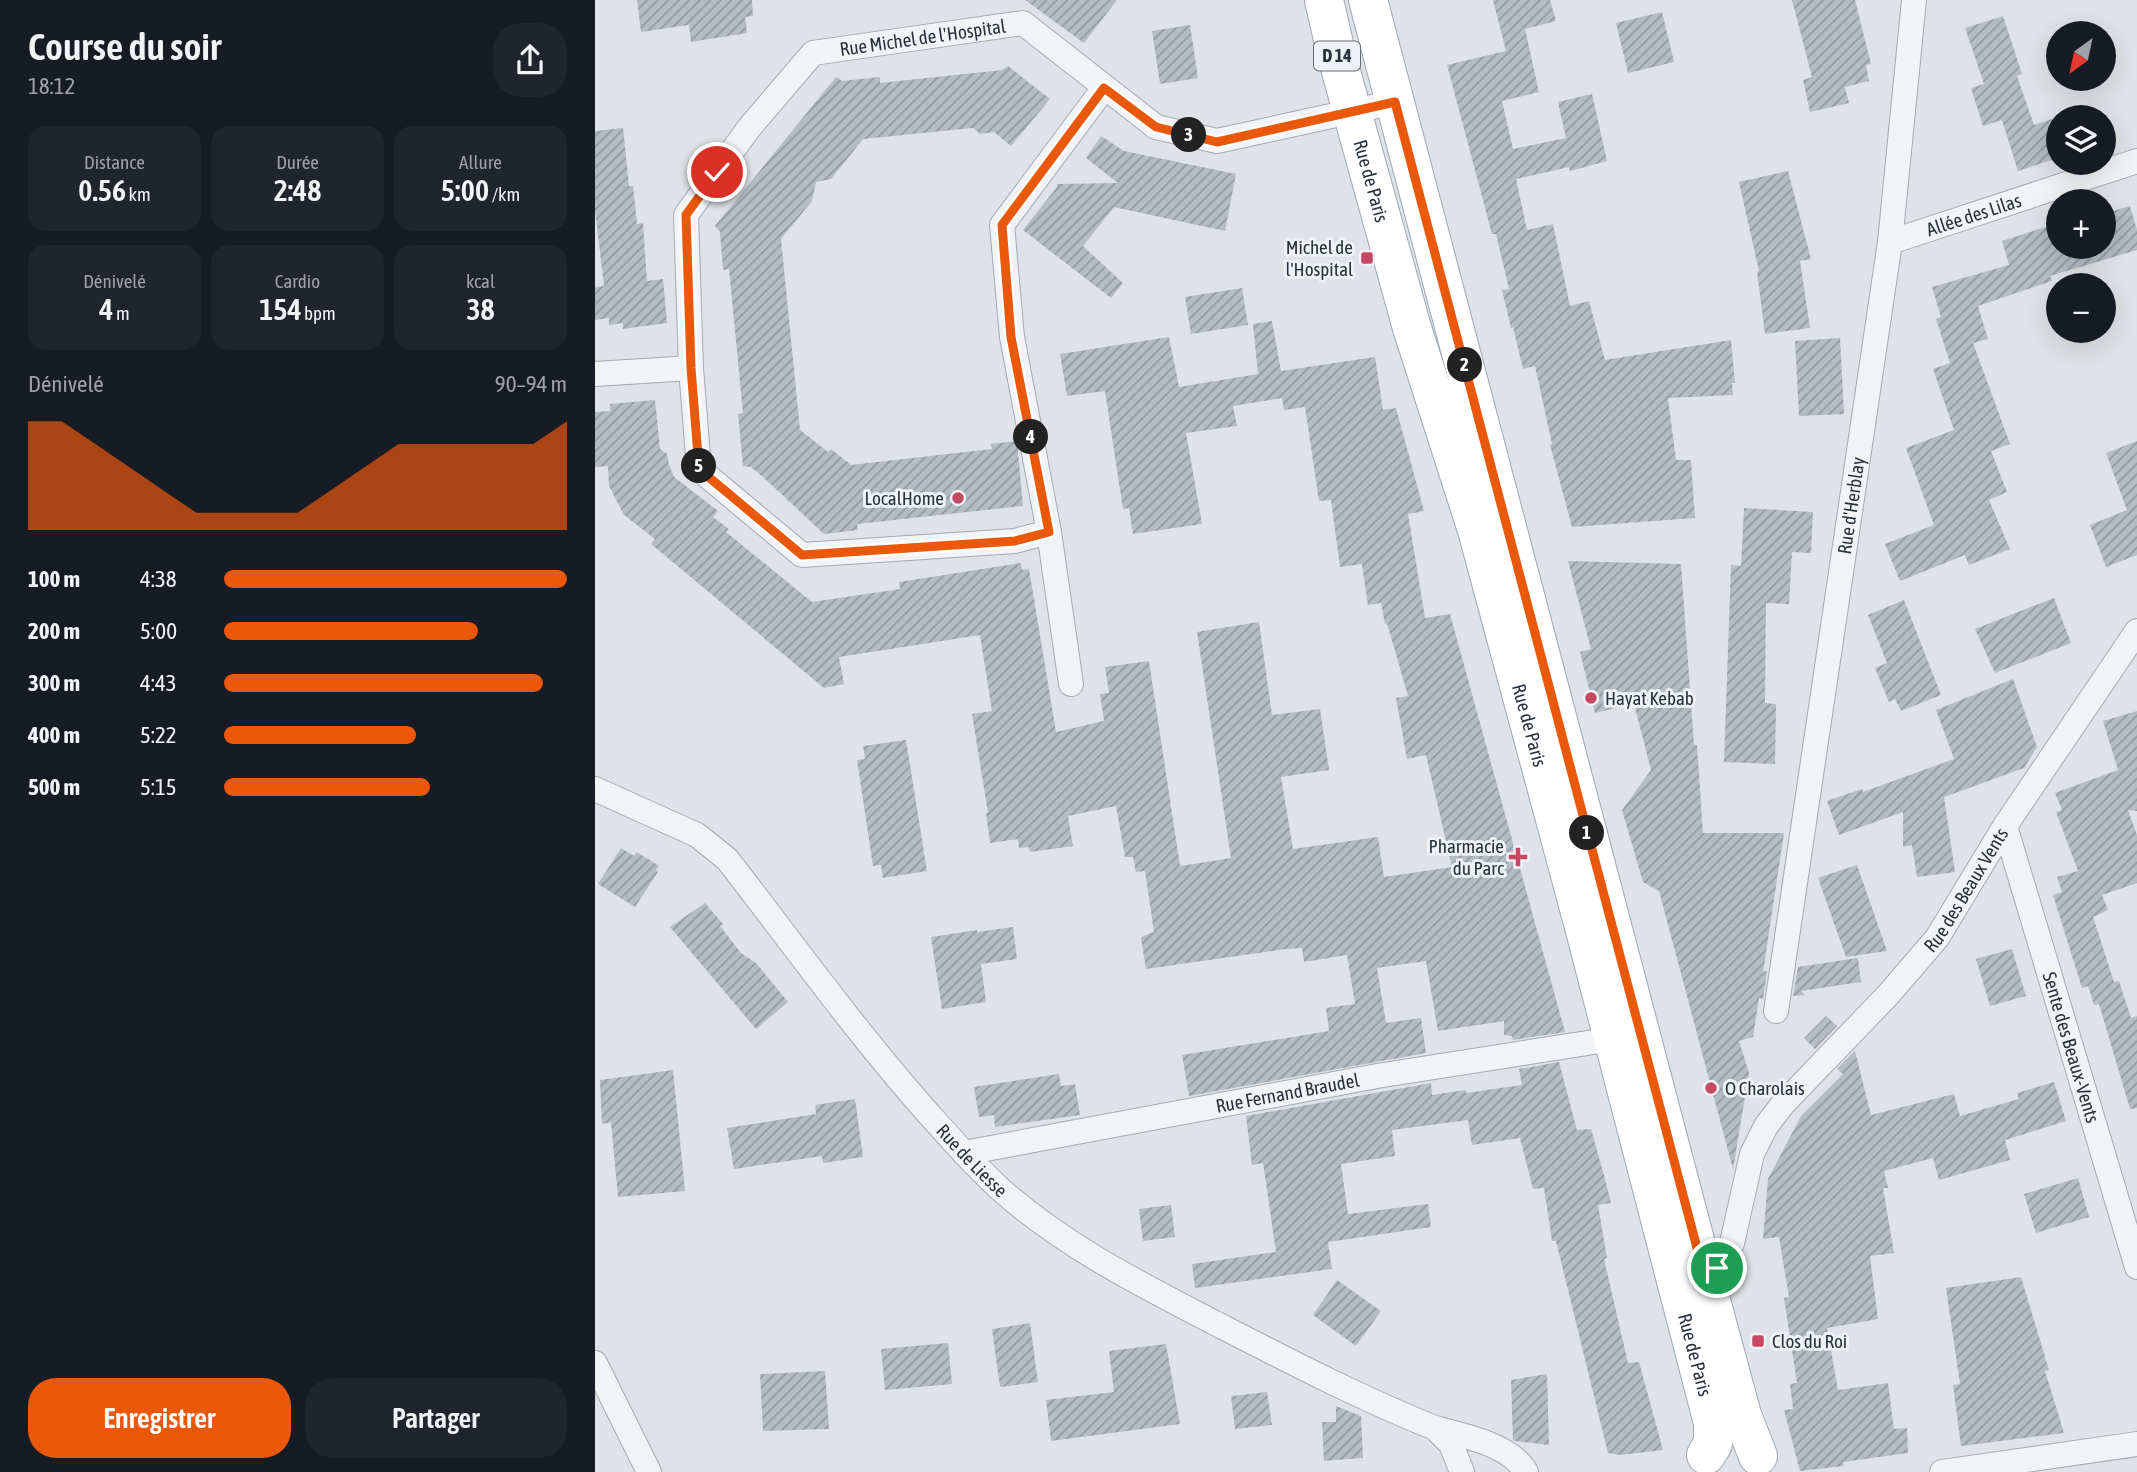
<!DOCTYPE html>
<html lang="fr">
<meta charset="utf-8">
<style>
body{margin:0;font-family:"Asap Condensed",sans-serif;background:#20242c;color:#f1f3f6;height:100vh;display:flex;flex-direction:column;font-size:26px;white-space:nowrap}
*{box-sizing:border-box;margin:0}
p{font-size:23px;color:#9ea1a6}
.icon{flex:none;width:38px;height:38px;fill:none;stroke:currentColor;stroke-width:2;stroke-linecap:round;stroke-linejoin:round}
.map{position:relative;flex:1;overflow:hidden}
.drawer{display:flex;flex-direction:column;background:#171b24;width:595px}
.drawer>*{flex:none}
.needle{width:46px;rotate:213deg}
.fabs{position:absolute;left:1451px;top:21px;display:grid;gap:14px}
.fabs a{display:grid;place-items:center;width:70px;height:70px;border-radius:50%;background:#171b24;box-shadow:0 7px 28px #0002;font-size:35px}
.pin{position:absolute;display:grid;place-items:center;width:60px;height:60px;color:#fff;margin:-30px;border:4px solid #fff;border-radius:50%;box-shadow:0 2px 7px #0007}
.km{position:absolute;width:35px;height:35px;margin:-18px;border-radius:50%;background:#222;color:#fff;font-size:19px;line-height:35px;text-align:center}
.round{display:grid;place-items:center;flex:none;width:74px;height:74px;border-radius:28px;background:#20242c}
.summary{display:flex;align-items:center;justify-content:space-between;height:119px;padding:0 28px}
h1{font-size:38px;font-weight:600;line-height:52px}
.figures{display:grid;grid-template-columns:repeat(3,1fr);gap:10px;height:119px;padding:7px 28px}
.figures div{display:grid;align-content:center;border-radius:18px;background:#20242c;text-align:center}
.figures b{font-size:30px;font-weight:600}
.figures small{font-size:19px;font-weight:400}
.figures p{font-size:19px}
.chart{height:196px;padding:14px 28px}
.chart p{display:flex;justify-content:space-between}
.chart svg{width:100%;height:126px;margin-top:7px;fill:#ea580c;opacity:.7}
.primary-button{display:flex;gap:14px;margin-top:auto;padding:14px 28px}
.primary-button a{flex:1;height:80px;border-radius:28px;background:#ea580c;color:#fff;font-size:28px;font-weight:600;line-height:80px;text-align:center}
.primary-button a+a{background:#20242c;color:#f1f3f6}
ul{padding:0 28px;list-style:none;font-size:23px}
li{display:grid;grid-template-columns:112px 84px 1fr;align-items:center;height:52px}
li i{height:18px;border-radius:9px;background:#ea580c}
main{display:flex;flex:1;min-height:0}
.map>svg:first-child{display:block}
</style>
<main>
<section class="drawer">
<div class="summary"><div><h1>Course du soir</h1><p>18:12</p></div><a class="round"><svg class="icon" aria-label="share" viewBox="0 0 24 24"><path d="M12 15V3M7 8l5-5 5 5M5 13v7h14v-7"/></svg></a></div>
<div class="figures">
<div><p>Distance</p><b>0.56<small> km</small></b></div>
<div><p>Durée</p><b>2:48</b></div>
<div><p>Allure</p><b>5:00<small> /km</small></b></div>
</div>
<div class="figures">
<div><p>Dénivelé</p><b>4<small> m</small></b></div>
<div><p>Cardio</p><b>154<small> bpm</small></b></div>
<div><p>kcal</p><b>38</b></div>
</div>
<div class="chart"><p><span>Dénivelé</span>90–94 m</p>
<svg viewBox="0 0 160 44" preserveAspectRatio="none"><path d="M0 44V6L10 6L20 14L30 22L40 30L50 38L60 38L70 38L80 38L90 30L100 22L110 14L120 14L130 14L140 14L150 14L160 6V44z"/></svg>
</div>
<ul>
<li><b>100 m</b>4:38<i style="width:100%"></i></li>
<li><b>200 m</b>5:00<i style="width:74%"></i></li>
<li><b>300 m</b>4:43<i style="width:93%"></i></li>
<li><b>400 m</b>5:22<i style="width:56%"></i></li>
<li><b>500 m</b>5:15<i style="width:60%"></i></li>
</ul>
<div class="primary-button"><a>Enregistrer</a><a>Partager</a></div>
</section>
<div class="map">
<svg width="1542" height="1472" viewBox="0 0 1542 1472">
<defs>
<pattern id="building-hatch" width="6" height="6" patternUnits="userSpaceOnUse" patternTransform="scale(1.75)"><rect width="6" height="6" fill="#b6bcc4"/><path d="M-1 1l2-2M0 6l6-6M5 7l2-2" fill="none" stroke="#9499a0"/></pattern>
</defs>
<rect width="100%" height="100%" fill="#dfe3e7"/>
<g fill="url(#building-hatch)">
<polygon points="42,0 157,0 158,16 150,17 152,33 96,42 94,25 46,32"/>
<polygon points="430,0 522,0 489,43"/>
<polygon points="898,0 955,0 961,21 930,29 944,92 907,101 918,149 971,138 963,102 997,94 1012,161 975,171 974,167 921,179 932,230 958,224 975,306 994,301 1010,360 1136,340 1140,383 1137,383 1138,395 1073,398 1081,460 1096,460 1100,518 977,527 955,445 957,444 940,366 928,369 918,327 916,328 907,290 914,289 901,234 897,234 852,65 911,51"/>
<polygon points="1197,0 1260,0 1276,64 1271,65 1274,81 1250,87 1254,103 1215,112 1208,80 1217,77"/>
<polygon points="1067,12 1079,62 1033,73 1021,23"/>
<polygon points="1408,16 1427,74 1422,76 1439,125 1463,117 1463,158 1423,171 1407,120 1388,126 1376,88 1389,84 1370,28"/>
<polygon points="595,25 603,78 565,84 557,31"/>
<polygon points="413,66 455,99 416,146 399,132 385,134 378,128 268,139 236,179 221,182 217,201 186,239 205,430 233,452 236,449 256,465 397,449 396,444 422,441 428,506 262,524 263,530 229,534 168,477 156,467 148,466 143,414 148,413 134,269 128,270 125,232 120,226 241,77 247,81 285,77 285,83 407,70"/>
<polygon points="28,128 34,186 38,186 42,224 48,223 52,281 68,279 72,323 28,329 28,323 14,325 14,318 0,320 0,287 9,286 0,209 0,131"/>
<polygon points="506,136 529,151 641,174 630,231 519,207 488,246 528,283 516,298 428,230 462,187 462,184 523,183 491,158"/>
<polygon points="1193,171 1216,259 1205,261 1215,328 1170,334 1162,272 1164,271 1144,182"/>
<polygon points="1535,206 1542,230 1542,250 1455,276 1457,281 1383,306 1393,339 1378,343 1415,444 1396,451 1412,492 1394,500 1415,549 1374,565 1370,555 1305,581 1290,544 1339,525 1311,448 1359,430 1338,369 1355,363 1341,319 1346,317 1337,287 1414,265 1407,241 1463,223 1463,247 1508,247 1508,214"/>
<polygon points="647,288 653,325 596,334 590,297"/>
<polygon points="677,321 686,371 780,357 788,410 801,408 829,511 813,514 830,618 855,614 970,1032 918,1040 917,1036 909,1035 909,1021 843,1031 831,961 782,968 791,1023 826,1018 831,1053 594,1096 587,1055 734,1031 731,1008 760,1004 752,955 709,962 707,948 691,949 551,969 546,937 559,932 550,871 541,872 538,857 530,857 521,806 473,816 478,846 435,852 434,847 424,848 423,839 395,843 391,813 393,813 377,714 397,711 385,635 244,657 249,684 229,688 56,544 60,539 29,515 14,486 13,466 0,467 0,412 15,411 15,404 60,400 65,449 72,454 74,465 79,477 123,511 118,517 134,529 131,532 217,602 305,589 304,582 426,563 427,570 434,569 461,732 509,721 505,694 514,693 510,667 554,661 585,866 636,858 602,632 664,622 677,715 725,709 734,770 686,777 698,849 783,837 789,877 857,867 831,755 812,759 801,698 813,696 792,623 790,624 786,603 773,605 767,564 745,567 736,500 724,501 710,407 689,410 687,398 638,406 642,426 591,433 607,524 538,534 534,508 528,509 510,391 472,396 465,354 574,337 584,387 663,374 658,324"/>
<polygon points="1245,338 1249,414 1204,416 1200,341"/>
<polygon points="1542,441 1542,555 1511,567 1495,525 1532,510 1511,453"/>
<polygon points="1149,508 1218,512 1216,553 1197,552 1194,604 1171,603 1170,703 1181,704 1180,764 1129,762 1136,565 1146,566"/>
<polygon points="973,561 1086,564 1099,745 1102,745 1108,833 1189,833 1168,972 1172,971 1168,999 1164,998 1158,1037 1144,1041 1154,1073 1138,1169 1064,891 1048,882 1027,810 1056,770 1039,704 1000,713 985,652 996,649"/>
<polygon points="1459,598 1476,643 1400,673 1380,629"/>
<polygon points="1309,600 1346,695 1306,711 1300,699 1294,702 1280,668 1292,663 1273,615"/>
<polygon points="1418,679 1442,747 1429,768 1349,797 1360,872 1322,877 1317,845 1308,847 1308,812 1244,835 1232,801 1267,789 1268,792 1359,759 1341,710"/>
<polygon points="1542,711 1542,811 1533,810 1542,835 1542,883 1507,895 1513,910 1498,917 1519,982 1524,981 1536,1018 1542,1016 1542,1108 1535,1109 1504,1004 1499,1005 1493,986 1487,988 1458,895 1467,892 1462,877 1483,871 1461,812 1467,810 1460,793 1523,770 1508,721"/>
<polygon points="311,740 332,871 288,878 286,865 278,866 262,760 270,759 268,746"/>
<polygon points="26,848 39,856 42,852 64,866 61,870 63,872 40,907 3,884"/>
<polygon points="1262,865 1292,951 1251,957 1223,878"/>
<polygon points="110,903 128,924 125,926 146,953 161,963 193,1002 161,1029 75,927"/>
<polygon points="418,927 422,959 386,964 391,1002 347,1009 336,937 382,930 382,932"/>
<polygon points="1417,949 1431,996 1395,1006 1381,959"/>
<polygon points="1263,958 1266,982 1206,991 1210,995 1198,996 1203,967"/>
<polygon points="1231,1016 1242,1026 1220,1049 1209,1038"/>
<polygon points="1260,1051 1276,1115 1359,1094 1365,1116 1424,1099 1422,1093 1459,1082 1471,1121 1410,1140 1415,1160 1344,1180 1338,1158 1289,1171 1293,1188 1288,1188 1299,1253 1275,1256 1283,1319 1232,1328 1243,1390 1293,1383 1299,1429 1312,1428 1313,1453 1248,1462 1249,1466 1205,1471 1189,1410 1198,1409 1195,1384 1202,1383 1189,1298 1194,1297 1184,1237 1168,1239 1173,1179 1206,1116 1248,1074 1242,1069"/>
<polygon points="964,1062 982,1130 996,1129 1010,1179 1016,1203 1003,1205 1012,1258 1009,1259 1033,1363 1044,1362 1068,1450 1025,1455 1013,1453 961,1241 957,1241 949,1188 938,1189 925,1138 877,1145 873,1120 797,1130 800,1156 746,1164 753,1214 833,1204 836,1227 733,1242 737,1269 600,1288 597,1264 681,1252 668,1163 657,1165 651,1116 836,1083 837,1095 871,1090 871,1093 927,1085 924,1069"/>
<polygon points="78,1070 90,1191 23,1197 16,1122 7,1124 5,1080"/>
<polygon points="464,1074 466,1086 480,1084 485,1115 400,1127 399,1115 384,1117 379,1087"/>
<polygon points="260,1099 268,1157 228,1163 227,1156 139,1169 132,1128 221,1114 220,1105"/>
<polygon points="1483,1178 1494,1217 1441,1233 1429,1194"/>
<polygon points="576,1205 580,1237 548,1241 544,1209"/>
<polygon points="1426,1277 1454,1370 1450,1371 1469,1433 1366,1446 1358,1385 1365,1384 1351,1288"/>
<polygon points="742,1280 786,1311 761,1346 718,1315"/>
<polygon points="435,1323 443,1382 405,1387 397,1329"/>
<polygon points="353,1343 357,1384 290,1390 286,1349"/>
<polygon points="571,1344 585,1424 456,1441 451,1400 519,1392 514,1351"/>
<polygon points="230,1371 234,1429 168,1431 165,1374"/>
<polygon points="952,1374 954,1445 920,1441 918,1440 916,1380"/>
<polygon points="672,1392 677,1425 640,1429 636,1396"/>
<polygon points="741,1406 766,1416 768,1458 729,1461 727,1422 741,1422"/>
</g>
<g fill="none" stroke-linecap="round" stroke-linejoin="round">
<defs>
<g id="minor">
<path id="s1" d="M 1295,242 L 1542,161"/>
<polyline points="0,374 96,368"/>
<path id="s2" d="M 454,532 L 420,541 L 207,555 L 104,469 L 96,368 L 91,215 L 154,128 L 218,53 L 428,23 L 561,127 L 622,141 L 800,102"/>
<polyline points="476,684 454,532 417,337 407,225 509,88"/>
<path id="s3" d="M 0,789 L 102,835 L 132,859 C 198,944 261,1032 332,1112 C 356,1139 379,1165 405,1189 C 469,1246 545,1284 620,1323 C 692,1360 765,1398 840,1428"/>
<path id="s4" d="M 1410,826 L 1542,1267"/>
<path id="s5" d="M 1181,1011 L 1295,242 L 1319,0"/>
<path id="s6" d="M 369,1153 L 782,1076 L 1018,1039"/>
<path id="s7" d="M 1111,1282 L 1130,1256 L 1137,1243 L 1157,1154 L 1171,1126 L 1188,1104 L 1293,995 L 1342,938 L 1410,826 L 1542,631"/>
<polyline points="0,1363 54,1472"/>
<path d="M 867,1472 L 856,1444 L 840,1428 C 868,1435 916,1445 931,1472"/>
<polyline points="1347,1472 1542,1444"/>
</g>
<g id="primary">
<path id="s8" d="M 729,0 L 742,57 L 817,328 L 882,530 L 988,923 L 1118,1423 L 1118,1444 L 1111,1455"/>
<polyline points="773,0 1111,1282 1147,1415 1163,1456"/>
</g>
</defs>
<use href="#minor" stroke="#a4aab1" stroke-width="26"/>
<use href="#primary" stroke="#9ea8b2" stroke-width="40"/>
<use href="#minor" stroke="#f1f3f6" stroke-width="24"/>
<use href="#primary" stroke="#fff" stroke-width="38"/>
</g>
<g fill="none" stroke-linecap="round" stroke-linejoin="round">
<defs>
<polyline id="route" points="122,172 91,215 96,368 104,469 207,555 420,541 454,532 416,337 407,225 509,88 561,127 622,142 800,102 1111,1282 1122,1268"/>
</defs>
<use href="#route" stroke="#fff" stroke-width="14"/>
<use href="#route" stroke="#ea580c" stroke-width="9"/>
</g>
<g fill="#c84864" stroke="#eef1f5" stroke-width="2.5">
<rect x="765" y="251" width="14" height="14" rx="3.5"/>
<circle cx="363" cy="498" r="7"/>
<circle cx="996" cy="698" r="7"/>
<path d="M919.5 846.5h7v7h7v7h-7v7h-7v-7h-7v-7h7z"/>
<circle cx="1116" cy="1088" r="7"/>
<rect x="1156" y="1334" width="14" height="14" rx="3.5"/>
</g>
<g text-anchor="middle" stroke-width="6" stroke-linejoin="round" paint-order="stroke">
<rect fill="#eef1f5" stroke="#636b74" stroke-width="2" x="719" y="41.5" width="46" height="29" rx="5"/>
<g font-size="18" font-weight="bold" fill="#28313d">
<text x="742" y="62">D 14</text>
</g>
<g font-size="19" fill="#28313d" stroke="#eef1f5">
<text dy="7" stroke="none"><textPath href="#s2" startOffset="954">Rue Michel de l'Hospital</textPath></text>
<text dy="7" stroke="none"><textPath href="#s8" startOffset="187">Rue de Paris</textPath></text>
<text dy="7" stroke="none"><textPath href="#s1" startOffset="88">Allée des Lilas</textPath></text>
<text dy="7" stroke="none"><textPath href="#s5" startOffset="511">Rue d'Herblay</textPath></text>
<text dy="7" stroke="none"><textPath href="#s8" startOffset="754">Rue de Paris</textPath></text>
<text dy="7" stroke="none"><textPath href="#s7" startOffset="480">Rue des Beaux Vents</textPath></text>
<text dy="7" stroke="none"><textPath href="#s4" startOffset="231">Sente des Beaux-Vents</textPath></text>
<text dy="7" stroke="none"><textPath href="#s6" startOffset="329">Rue Fernand Braudel</textPath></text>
<text dy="7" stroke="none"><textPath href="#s3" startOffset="539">Rue de Liesse</textPath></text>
<text dy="7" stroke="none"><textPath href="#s8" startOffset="1405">Rue de Paris</textPath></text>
</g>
<g font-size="19" fill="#28313d" stroke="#eef1f5" text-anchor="end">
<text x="758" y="254">Michel de<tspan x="758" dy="22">l'Hospital</tspan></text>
<text x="349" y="505">LocalHome</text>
<text x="1010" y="705" text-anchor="start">Hayat Kebab</text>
<text x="909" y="853">Pharmacie<tspan x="909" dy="22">du Parc</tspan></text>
<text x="1130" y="1095" text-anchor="start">O Charolais</text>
<text x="1177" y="1348" text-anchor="start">Clos du Roi</text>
</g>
</g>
</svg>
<div class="fabs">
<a><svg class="needle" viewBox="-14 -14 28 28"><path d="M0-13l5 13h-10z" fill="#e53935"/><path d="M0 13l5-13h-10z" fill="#9ea1a6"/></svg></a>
<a><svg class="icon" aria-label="layers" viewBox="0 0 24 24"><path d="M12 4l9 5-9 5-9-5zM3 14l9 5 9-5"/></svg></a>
<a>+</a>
<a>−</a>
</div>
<div class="pin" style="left:1122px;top:1268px;background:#1e9e55"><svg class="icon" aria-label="arrive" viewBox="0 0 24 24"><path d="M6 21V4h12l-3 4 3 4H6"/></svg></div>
<div class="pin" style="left:122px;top:172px;background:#d93025"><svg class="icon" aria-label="check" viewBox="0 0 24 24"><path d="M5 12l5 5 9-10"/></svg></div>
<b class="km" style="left:992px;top:833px">1</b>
<b class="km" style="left:870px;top:365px">2</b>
<b class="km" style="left:594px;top:135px">3</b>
<b class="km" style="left:436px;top:437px">4</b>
<b class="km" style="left:104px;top:466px">5</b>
</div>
</main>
